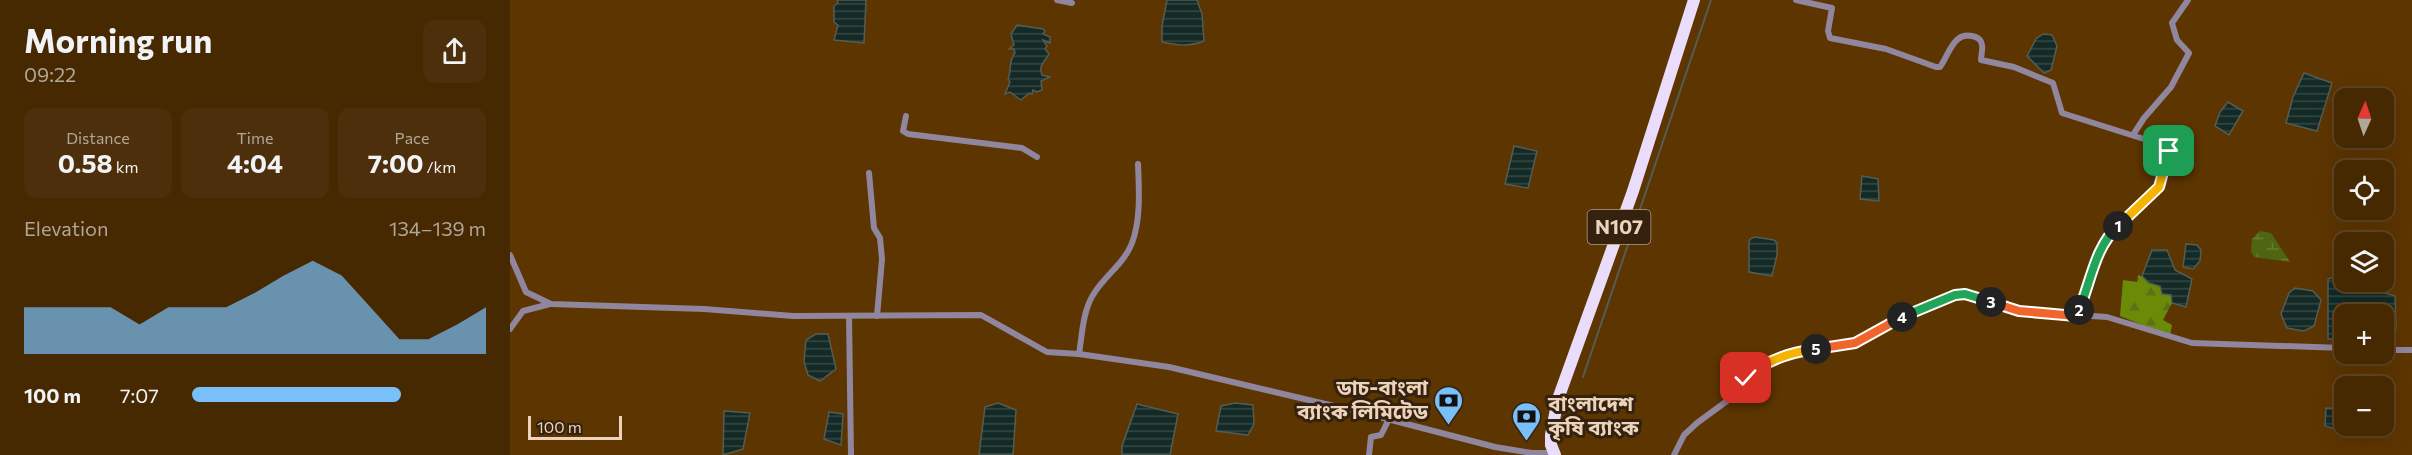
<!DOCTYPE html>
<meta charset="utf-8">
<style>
body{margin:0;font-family:Commissioner,"Noto Sans Bengali",sans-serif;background:#4d300b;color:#f1f3f6;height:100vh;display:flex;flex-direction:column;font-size:22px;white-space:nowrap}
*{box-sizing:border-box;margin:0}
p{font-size:20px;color:#b0a699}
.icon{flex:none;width:33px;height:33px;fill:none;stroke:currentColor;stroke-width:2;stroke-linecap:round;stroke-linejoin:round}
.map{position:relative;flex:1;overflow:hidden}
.drawer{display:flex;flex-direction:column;background:#462801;width:510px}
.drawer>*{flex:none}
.needle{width:39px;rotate:3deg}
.tools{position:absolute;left:1824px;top:88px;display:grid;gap:12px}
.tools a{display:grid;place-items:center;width:60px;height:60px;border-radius:12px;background:#462801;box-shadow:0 6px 24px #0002,0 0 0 2px #5e4423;font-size:30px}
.scale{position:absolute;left:18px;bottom:15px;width:94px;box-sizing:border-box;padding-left:6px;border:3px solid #ecd3bc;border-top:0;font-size:16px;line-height:21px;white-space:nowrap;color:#ecd3bc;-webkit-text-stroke:4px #34220f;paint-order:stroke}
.pin{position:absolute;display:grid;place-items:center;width:51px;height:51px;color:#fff;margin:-26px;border-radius:12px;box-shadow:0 3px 9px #0006}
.km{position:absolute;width:30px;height:30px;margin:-15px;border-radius:50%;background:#222;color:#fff;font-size:16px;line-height:30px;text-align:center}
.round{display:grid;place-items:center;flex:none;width:63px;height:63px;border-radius:12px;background:#4d300b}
.head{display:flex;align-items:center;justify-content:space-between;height:102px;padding:0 24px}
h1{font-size:33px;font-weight:700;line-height:45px}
.metrics{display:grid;grid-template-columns:repeat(3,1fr);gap:9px;height:102px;padding:6px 24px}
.metrics div{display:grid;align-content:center;border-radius:12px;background:#4d300b;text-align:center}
.metrics b{font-size:26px;font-weight:700}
.metrics small{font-size:16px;font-weight:400}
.metrics p{font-size:16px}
.chart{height:168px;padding:12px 24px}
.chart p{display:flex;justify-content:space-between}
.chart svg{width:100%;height:108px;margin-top:6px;fill:#79bff8;opacity:.7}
ul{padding:0 24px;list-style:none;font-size:20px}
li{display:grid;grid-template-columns:96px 72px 1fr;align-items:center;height:45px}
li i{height:15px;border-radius:8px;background:#79bff8}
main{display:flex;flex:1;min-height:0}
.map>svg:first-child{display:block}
</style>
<main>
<section class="drawer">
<div class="head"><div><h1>Morning run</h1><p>09:22</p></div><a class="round"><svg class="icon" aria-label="share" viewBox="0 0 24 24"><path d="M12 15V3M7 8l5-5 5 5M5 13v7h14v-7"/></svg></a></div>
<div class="metrics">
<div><p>Distance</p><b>0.58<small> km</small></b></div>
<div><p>Time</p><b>4:04</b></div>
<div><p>Pace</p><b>7:00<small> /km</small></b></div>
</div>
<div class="chart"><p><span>Elevation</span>134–139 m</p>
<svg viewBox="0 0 160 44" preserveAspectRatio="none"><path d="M0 44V25L10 25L20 25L30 25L40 32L50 25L60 25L70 25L80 19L90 12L100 6L110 12L120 25L130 38L140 38L150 32L160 25V44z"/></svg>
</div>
<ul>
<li><b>100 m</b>7:07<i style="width:71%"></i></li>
</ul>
</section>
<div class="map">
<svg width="1902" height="455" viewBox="0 0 1902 455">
<defs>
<pattern id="forest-firs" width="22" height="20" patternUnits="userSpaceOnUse" patternTransform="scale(1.5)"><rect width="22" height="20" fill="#6b8a08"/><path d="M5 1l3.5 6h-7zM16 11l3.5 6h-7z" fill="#5e7019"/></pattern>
<pattern id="wetland-marsh" width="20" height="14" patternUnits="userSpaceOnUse" patternTransform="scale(1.5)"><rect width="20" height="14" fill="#4e6512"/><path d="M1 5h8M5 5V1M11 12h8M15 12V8" fill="none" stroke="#687a33"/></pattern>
<pattern id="water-rules" width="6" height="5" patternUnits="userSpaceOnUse" patternTransform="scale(1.5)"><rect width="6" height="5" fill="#132a27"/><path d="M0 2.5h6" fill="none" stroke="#364844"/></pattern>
</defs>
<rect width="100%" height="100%" fill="#5d3501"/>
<path fill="url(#forest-firs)" d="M 1628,275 C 1638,278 1652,288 1661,295 L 1662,303 L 1653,320 L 1662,325 L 1660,336 L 1610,316 L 1613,280 L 1627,282 Z"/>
<polygon fill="url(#wetland-marsh)" points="1750,231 1761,233 1780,262 1744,257 1741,251 1742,239"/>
<g fill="url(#water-rules)" stroke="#545d54" stroke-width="1.5">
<polygon points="327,0 356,0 354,43 324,40 328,25 324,22 324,6 328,3"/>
<path d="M 657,0 L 687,0 L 692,14 L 694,41 C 680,47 666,45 652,42 L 652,26 Z"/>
<path d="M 507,25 L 533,29 L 535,31 L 533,34 L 540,37 L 540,43 L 533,40 L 537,46 L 535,49 L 539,54 C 535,62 528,64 532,75 L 540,77 L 531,81 L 532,90 L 527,92 L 523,90 L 522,94 L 519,93 L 511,100 L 500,92 L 495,94 L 500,82 L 498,79 C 502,70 498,61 505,53 L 504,49 L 499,49 L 504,45 L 501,34 Z"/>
<polygon points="1533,34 1542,35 1547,46 1541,70 1534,73 1517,56 1526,39"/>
<polygon points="1794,73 1822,83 1807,131 1776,123 1783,97"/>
<polygon points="1718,102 1733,111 1719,135 1705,126 1710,112"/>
<polygon points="1004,146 1027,151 1018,188 995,184"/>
<polygon points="1352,176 1368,179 1369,201 1350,199"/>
<polygon points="1245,237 1264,240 1267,243 1267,255 1262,276 1239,272 1239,242 1240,239"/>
<polygon points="1676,244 1687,245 1691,250 1690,261 1683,269 1673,267"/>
<polygon points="1642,250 1657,250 1665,270 1682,279 1676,307 1662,303 1661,295 1652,294 1650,286 1639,283 1632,276"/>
<polygon points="1825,277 1834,278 1834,282 1867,282 1868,291 1885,296 1886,329 1874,333 1874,315 1834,315 1834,339 1818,339 1818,279"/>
<polygon points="1785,288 1803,291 1811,300 1804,326 1794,331 1777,328 1771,314 1779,293"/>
<polygon points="306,334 318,334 326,369 310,381 298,375 294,361 296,340"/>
<polygon points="488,403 506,410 503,455 469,455 475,407"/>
<polygon points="725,403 743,405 744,424 738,435 706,431 711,406"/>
<polygon points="627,404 668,414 660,455 612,455 612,446"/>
<polygon points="1816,408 1834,409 1834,426 1840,426 1841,428 1829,430 1815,426"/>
<polygon points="214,411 240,413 233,449 213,455"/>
<polygon points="319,412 333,414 331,445 314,439"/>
</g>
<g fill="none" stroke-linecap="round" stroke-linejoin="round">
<polyline stroke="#545d54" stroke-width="2" points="1073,377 1201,0"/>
<g stroke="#90869e" stroke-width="6">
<polyline points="547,0 562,3"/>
<path d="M 1286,0 L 1322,8 L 1318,31 L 1320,38 L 1376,49 L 1426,67 L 1430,67 C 1436,59 1440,45 1448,39 C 1455,33 1471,35 1472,45 C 1473,49 1471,55 1471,60 L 1504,67 L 1543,83 L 1552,113 L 1659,147 L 1649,187 L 1596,236 L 1566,316"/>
<polyline points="396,116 393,131 398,134 512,148 527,157"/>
<polyline points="1623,135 1634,118 1661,87 1679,53 1667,40 1662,23 1678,0"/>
<polyline points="359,173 364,228 370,238 372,259 367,316"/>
<polyline points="0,255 16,292 41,304 194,309 283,316 471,315 537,352 569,354 659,367 862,415 985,447 1022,453 1043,453"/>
<polyline points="339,316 341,455"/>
<polyline points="0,329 13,311 40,304"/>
<polyline points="1874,350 1902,350"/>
<path d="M 569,354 C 572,335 573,311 583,295 C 594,276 614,264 622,243 C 631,219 629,190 628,164"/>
<polyline points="859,455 861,437 871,435 879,419"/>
<polyline points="1164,455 1174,435 1187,423 1221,398 1236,378 1248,367 1297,350 1345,343 1405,310 1445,295 1465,296 1509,311 1597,317 1682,343 1834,348"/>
</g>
<polyline stroke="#eadcfb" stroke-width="12" points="1045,455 1041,445 1041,435 1048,399 1123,191 1184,0"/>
</g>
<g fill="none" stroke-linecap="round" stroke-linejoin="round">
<defs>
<polyline id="split-1" points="1608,226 1649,187 1659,151"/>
<path id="split-2" d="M 1569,310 C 1581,281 1585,247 1608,226"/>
<polyline id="split-3" points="1481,302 1509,311 1566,316 1569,310"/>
<polyline id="split-4" points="1392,317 1445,295 1455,294 1481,302"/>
<polyline id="split-5" points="1306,349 1345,343 1392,317"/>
<path id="split-6" d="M 1236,378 C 1255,361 1281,352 1306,349"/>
</defs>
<use href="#split-1" stroke="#fff" stroke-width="12"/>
<use href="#split-2" stroke="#fff" stroke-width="12"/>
<use href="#split-3" stroke="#fff" stroke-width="12"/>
<use href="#split-4" stroke="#fff" stroke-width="12"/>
<use href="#split-5" stroke="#fff" stroke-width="12"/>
<use href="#split-6" stroke="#fff" stroke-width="12"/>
<use href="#split-1" stroke="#f5b400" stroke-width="8"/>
<use href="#split-2" stroke="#22a559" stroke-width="8"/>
<use href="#split-3" stroke="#f0652b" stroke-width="8"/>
<use href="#split-4" stroke="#22a559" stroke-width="8"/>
<use href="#split-5" stroke="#f0652b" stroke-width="8"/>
<use href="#split-6" stroke="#f5b400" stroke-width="8"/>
</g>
<defs>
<symbol id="bank-pin" viewBox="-11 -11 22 30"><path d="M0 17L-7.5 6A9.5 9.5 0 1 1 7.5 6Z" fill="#79bff8" stroke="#34220f"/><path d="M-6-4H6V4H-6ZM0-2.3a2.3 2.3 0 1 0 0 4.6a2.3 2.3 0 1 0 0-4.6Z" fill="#111"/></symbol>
</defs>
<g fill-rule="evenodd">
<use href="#bank-pin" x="922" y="384" width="33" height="45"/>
<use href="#bank-pin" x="1000" y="400" width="33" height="45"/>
</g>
<g text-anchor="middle" stroke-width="6" stroke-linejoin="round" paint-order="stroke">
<rect fill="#34220f" stroke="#b59e88" stroke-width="1.5" x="1077.5" y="210" width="63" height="34" rx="4.5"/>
<g font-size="20" font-weight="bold" fill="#ecd3bc">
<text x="1109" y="234">N107</text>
</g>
<g font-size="21" font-weight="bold" fill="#ecd3bc" stroke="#34220f" text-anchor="end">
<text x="918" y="395">ডাচ-বাংলা<tspan x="918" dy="24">ব্যাংক লিমিটেড</tspan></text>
<text x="1038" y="411" text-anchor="start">বাংলাদেশ<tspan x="1038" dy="24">কৃষি ব্যাংক</tspan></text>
</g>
</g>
</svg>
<div class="tools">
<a><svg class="needle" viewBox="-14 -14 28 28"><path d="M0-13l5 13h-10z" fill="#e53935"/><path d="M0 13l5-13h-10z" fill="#b0a699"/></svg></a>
<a><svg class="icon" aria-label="locate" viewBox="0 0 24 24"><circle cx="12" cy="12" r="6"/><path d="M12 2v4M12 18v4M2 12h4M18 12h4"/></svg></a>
<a><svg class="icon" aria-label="layers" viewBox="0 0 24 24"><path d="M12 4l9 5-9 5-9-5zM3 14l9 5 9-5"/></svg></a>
<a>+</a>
<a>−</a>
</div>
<div class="scale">100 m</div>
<div class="pin" style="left:1659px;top:151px;background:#1e9e55"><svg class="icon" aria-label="arrive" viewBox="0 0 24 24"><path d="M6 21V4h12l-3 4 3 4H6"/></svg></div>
<div class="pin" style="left:1236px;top:378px;background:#d93025"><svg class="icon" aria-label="check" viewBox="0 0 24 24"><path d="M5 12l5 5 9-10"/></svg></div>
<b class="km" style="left:1608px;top:226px">1</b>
<b class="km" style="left:1569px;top:310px">2</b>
<b class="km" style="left:1481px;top:302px">3</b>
<b class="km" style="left:1392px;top:317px">4</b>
<b class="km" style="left:1306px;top:349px">5</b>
</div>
</main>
